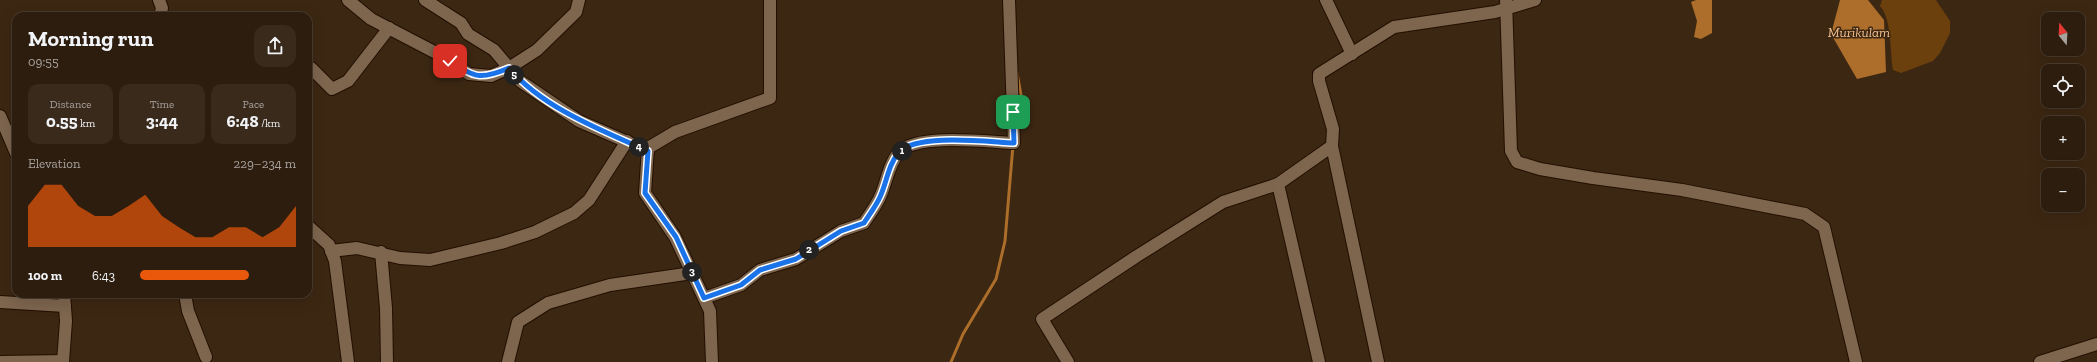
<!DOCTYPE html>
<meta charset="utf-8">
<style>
body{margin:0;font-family:"Zilla Slab",serif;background:#392a1c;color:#f1f3f6;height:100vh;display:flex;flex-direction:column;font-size:15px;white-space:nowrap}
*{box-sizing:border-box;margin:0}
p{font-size:13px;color:#a7a29e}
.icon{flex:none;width:22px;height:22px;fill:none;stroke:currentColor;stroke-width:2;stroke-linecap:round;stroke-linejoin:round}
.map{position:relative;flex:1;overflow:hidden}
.details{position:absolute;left:12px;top:12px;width:300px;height:286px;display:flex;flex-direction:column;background:#2d1d0e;border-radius:12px;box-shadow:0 4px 16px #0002,0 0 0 1px #483b2e}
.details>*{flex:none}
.needle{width:26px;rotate:342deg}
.tools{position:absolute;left:2041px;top:12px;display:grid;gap:8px}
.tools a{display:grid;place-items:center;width:44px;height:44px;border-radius:8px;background:#2d1d0e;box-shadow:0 4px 16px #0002,0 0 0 1px #483b2e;font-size:20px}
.pin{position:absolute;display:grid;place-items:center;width:34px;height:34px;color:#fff;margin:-17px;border-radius:8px;box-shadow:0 2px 6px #0006}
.km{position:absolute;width:20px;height:20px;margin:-10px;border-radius:50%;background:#222;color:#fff;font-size:11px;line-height:20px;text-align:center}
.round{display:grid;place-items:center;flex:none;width:42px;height:42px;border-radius:12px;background:#392a1c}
.head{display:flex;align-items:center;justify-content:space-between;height:68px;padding:0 16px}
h1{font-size:22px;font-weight:700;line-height:30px}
.stats{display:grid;grid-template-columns:repeat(3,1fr);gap:6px;height:68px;padding:4px 16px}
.stats div{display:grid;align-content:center;border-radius:10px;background:#392a1c;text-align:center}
.stats b{font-size:17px;font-weight:700}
.stats small{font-size:11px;font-weight:400}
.stats p{font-size:11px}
.chart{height:112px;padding:8px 16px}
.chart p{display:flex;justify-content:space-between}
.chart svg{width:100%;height:72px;margin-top:4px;fill:#ea580c;opacity:.7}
ul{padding:0 16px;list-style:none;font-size:13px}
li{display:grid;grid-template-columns:64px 48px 1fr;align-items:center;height:30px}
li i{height:10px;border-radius:5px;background:#ea580c}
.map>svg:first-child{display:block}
</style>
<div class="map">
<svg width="2097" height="362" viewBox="0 0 2097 362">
<rect width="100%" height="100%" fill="#3c2712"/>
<path fill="#6c400d" d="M 1882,0 L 1936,0 L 1950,21 L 1950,33 L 1940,53 L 1933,61 L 1901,73 L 1893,70 C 1890,53 1892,19 1880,6 Z"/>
<g fill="#ac6e2a">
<polygon points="1696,0 1712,0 1712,33 1701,39 1694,37 1697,21 1691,2"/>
<polygon points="1840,0 1868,0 1884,20 1886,72 1857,79 1831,34"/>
</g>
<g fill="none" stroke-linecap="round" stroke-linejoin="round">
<g stroke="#ac6e2a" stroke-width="3">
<polyline points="1017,73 1024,112 1018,128"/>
<polyline points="951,362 963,334 996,279 1005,241 1013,145"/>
</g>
<defs>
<g id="minor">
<polyline points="159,0 162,8 160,16"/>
<polyline points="348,0 371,19 442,56 469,74 491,76 509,68 537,50 576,12 579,0"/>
<polyline points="425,0 461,23 468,34 494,50 520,81 579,121 648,151"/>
<polyline points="1326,0 1352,54"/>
<polyline points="1506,0 1511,151 1517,162 1540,169 1593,178 1682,190 1805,214 1824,227 1856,362"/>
<polyline points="311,68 332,89 348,81 389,28"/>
<polyline points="0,116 16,153"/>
<polyline points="1332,146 1378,362"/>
<polyline points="308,226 329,245 335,261 348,362"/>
<polyline points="331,251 357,248 400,258 430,260 501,243 535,232 574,213 589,200 627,141"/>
<polyline points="381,252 386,308 387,362"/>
<polyline points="185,294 188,311 206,357"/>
<path d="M 704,298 L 741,285 L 760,270 L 796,259 L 841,231 L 864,223 C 869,215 876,206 880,197 C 887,182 888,165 899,152 C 918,133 988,142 1014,143 L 1009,0"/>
<polyline points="0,302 65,306"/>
<polyline points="1,362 63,361"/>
<polyline points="63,362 66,321 64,294"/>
<polyline points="508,362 518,322 548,303 610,285 692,273"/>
<polyline points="712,362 710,311 675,237 645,193 648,148 675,132 770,98 770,0"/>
<polyline points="1068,362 1042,319 1137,256 1223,202 1278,184"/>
<polyline points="1319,362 1278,184 1332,146 1333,129 1319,81 1319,74 1394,27 1495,12 1535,0"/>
<polyline points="2040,362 2097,344"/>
</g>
</defs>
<use href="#minor" stroke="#220f00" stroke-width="14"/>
<use href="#minor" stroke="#7d654e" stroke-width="12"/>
</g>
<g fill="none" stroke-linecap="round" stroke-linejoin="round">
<defs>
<path id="route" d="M 450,61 C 474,78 481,80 509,68 C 543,108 601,130 648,151 L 645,193 L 676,237 L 704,298 L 741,285 L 760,270 L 796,259 L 841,231 L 864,223 C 869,215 876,206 880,197 C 887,182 888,165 899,152 C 918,133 988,142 1014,143 L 1013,112"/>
</defs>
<use href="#route" stroke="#fff" stroke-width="8"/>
<use href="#route" stroke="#1a73e8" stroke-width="5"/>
</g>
<g text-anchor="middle" stroke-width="3" stroke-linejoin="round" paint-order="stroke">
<g font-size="14" font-style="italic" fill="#f4c191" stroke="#3c2712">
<text x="1859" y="37">Murikulam</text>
</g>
</g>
</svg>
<div class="tools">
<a><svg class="needle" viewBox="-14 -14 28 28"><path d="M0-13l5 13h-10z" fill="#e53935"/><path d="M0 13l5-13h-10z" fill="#a7a29e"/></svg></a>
<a><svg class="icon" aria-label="locate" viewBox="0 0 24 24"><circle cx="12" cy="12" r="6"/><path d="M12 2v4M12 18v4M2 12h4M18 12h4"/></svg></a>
<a>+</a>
<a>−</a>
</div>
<div class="pin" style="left:1013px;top:112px;background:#1e9e55"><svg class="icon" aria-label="arrive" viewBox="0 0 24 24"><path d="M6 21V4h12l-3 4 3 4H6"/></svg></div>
<div class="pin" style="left:450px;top:61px;background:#d93025"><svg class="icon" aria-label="check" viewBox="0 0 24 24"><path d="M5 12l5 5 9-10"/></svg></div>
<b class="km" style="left:902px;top:151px">1</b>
<b class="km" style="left:809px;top:250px">2</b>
<b class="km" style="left:692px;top:272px">3</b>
<b class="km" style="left:639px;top:147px">4</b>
<b class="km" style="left:514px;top:75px">5</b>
<section class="details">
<div class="head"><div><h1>Morning run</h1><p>09:55</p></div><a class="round"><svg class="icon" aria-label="share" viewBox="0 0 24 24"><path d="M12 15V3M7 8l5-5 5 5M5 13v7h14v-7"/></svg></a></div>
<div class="stats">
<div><p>Distance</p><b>0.55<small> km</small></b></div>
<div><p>Time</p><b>3:44</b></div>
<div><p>Pace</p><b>6:48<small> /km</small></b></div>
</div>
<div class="chart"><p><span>Elevation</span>229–234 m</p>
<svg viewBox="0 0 160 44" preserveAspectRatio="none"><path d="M0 44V19L10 6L20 6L30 19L40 25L50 25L60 19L70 12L80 25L90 32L100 38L110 38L120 32L130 32L140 38L150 32L160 19V44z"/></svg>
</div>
<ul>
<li><b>100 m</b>6:43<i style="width:70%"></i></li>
</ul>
</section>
</div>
